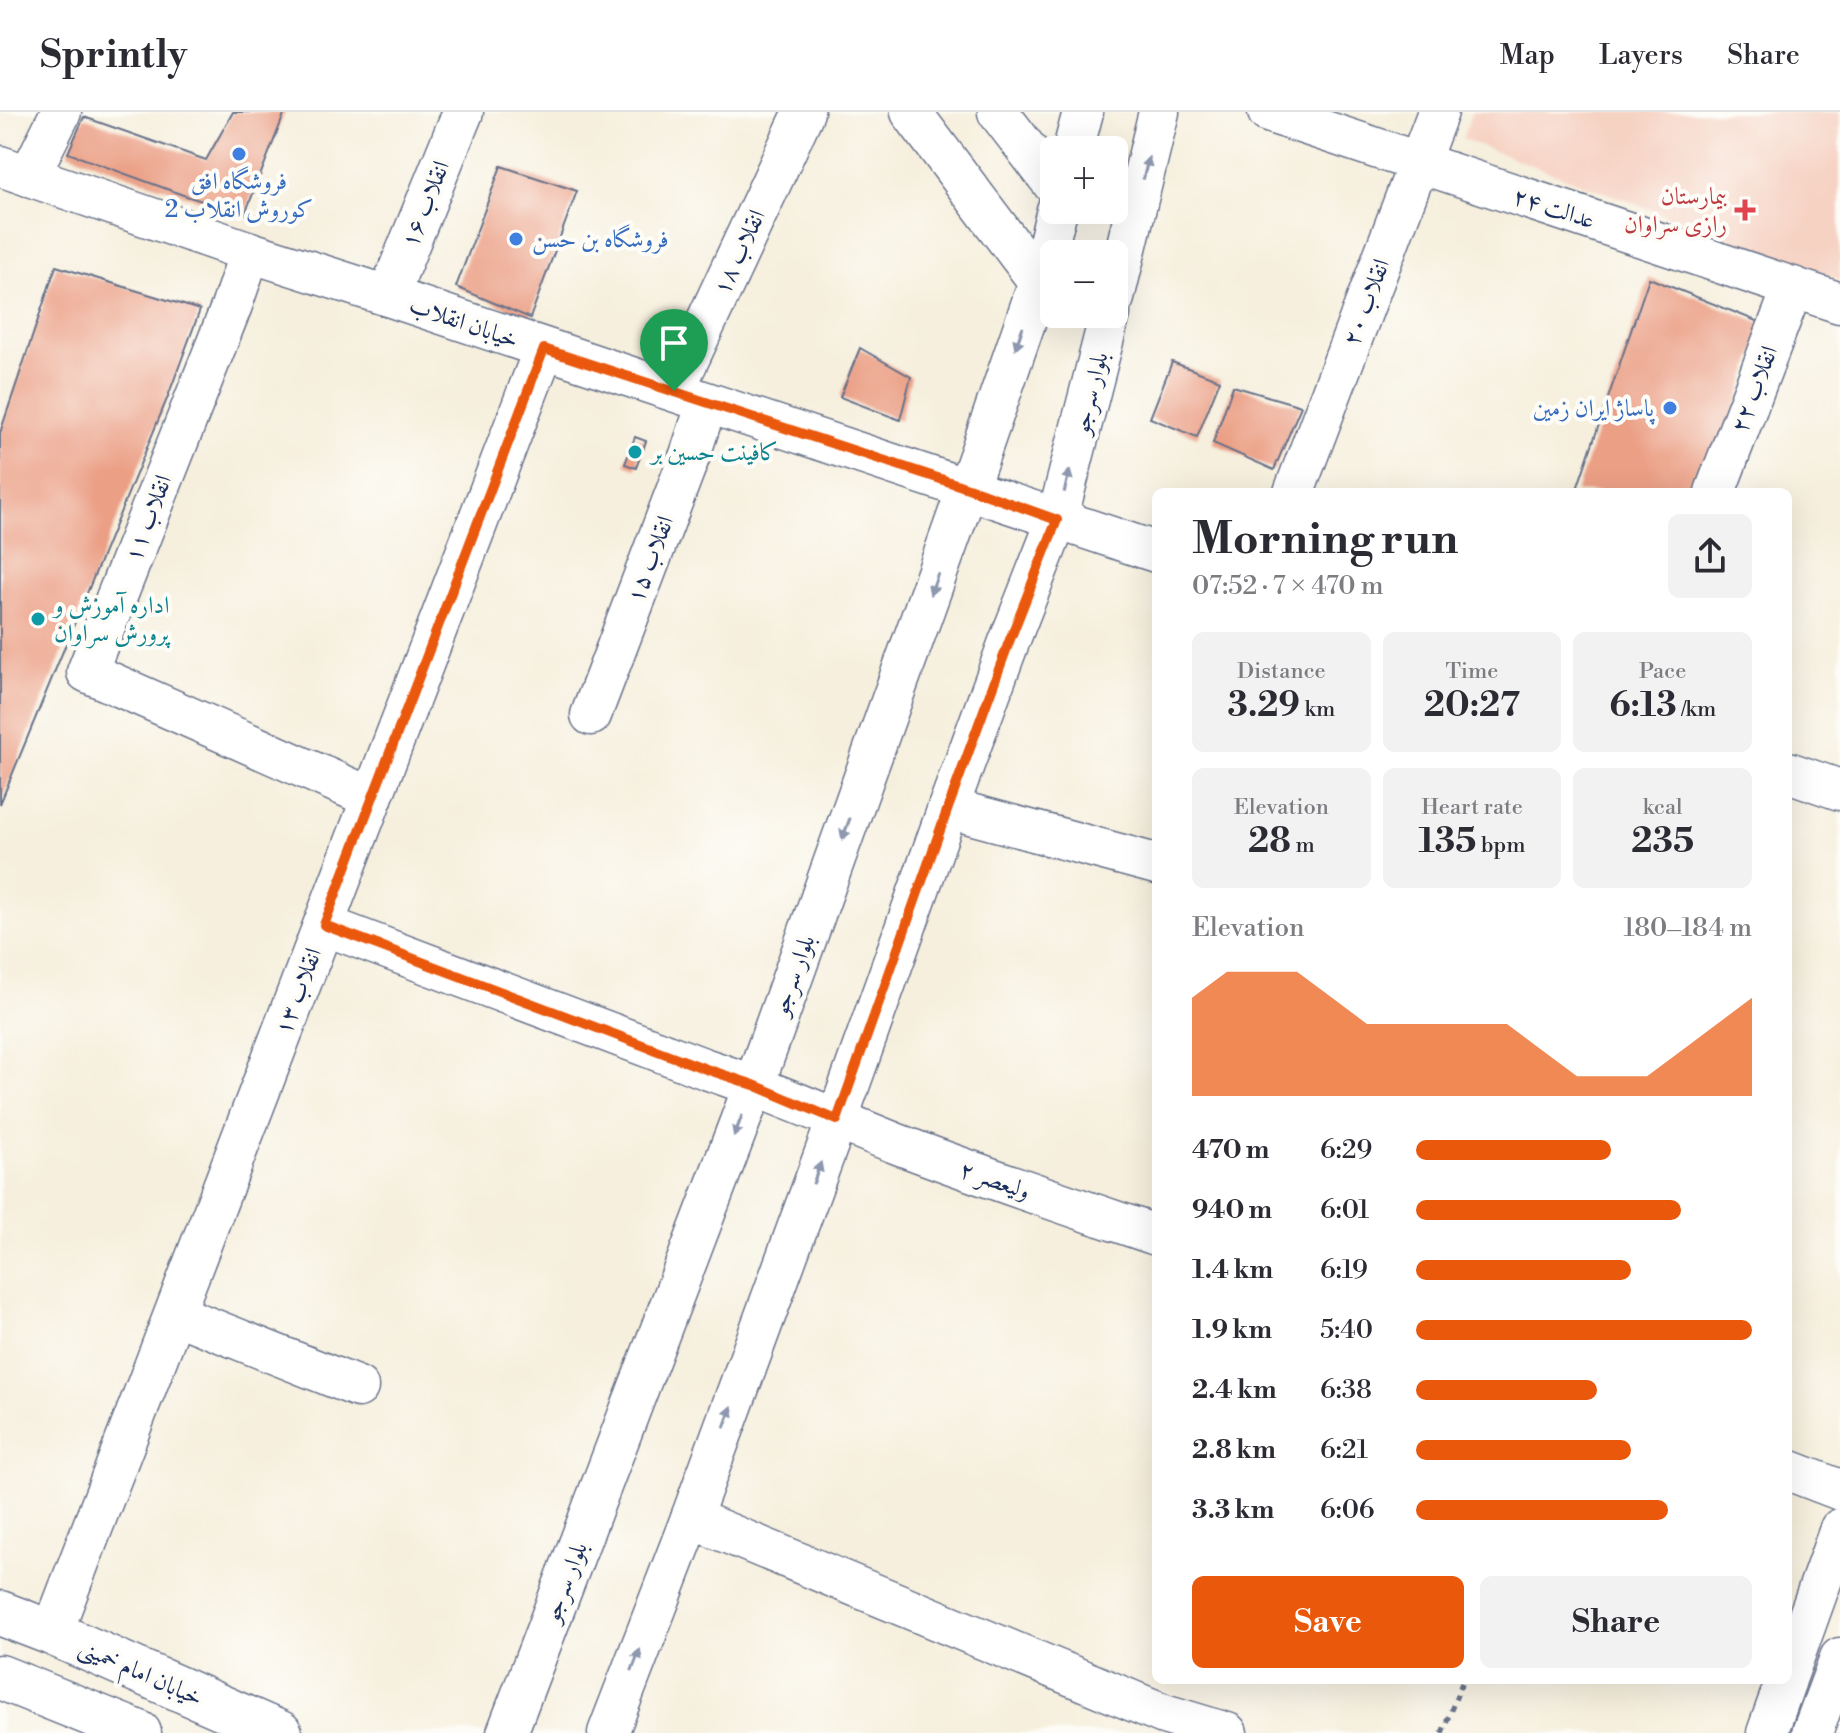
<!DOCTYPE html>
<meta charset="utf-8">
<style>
body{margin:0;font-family:"Libre Bodoni",Amiri,serif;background:#f2f2f3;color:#2b2b33;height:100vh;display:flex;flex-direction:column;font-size:30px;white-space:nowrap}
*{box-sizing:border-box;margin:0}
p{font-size:26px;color:#7c7c81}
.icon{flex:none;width:44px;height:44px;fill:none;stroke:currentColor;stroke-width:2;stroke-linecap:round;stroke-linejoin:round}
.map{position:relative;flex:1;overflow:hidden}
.details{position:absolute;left:1152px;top:376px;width:640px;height:1196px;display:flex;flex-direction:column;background:#fff;border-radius:12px;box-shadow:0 8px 32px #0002}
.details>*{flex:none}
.fabs{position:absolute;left:1040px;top:24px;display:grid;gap:16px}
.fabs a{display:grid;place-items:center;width:88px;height:88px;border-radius:12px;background:#fff;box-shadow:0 8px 32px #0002;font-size:40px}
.pin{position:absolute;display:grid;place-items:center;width:68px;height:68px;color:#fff;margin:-82px -34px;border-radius:50% 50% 50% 0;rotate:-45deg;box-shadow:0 0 8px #0007}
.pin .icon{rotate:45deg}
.round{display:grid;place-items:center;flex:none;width:84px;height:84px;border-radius:12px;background:#f2f2f3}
.head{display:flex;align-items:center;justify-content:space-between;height:136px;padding:0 40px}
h1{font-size:44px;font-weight:700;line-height:60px}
.metrics{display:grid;grid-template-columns:repeat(3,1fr);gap:12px;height:136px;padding:8px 40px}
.metrics div{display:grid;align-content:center;border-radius:12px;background:#f2f2f3;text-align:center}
.metrics b{font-size:34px;font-weight:700}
.metrics small{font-size:22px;font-weight:400}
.metrics p{font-size:22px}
.chart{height:224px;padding:16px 40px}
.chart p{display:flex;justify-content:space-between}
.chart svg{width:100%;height:144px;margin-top:8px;fill:#ea580c;opacity:.7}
.cta{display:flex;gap:16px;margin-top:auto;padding:16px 40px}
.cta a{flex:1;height:92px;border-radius:12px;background:#ea580c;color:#fff;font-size:32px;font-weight:700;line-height:92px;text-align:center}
.cta a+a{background:#f2f2f3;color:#2b2b33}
ul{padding:0 40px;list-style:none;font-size:26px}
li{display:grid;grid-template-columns:128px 96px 1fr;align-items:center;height:60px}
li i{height:20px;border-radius:10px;background:#ea580c}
header{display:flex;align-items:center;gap:48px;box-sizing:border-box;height:112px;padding:0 40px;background:#fff;border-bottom:2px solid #e1e1e2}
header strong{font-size:38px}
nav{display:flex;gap:44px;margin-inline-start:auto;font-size:28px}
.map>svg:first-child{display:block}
</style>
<header>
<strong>Sprintly</strong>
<nav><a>Map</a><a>Layers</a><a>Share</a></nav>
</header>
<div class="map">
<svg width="1840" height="1621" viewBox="0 0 1840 1621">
<rect width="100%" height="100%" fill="#fdfcf7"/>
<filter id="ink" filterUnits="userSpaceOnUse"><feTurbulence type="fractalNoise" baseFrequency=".0125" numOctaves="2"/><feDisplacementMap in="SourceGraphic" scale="16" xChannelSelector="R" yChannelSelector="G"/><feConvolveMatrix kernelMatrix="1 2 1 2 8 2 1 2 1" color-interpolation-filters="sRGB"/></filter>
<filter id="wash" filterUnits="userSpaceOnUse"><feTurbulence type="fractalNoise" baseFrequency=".006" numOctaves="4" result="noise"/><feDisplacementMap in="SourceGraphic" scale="32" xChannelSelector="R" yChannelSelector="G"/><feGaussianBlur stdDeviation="1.8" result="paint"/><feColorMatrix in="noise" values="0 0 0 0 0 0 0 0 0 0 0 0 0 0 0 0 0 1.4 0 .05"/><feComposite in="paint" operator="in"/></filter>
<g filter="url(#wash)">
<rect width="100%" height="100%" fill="#f6efdd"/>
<polygon fill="#f6d2c3" points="1472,0 1840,0 1840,168 1462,27"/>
<g id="blocks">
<g fill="#eb9f85">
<polygon points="233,0 285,0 245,102 186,84 68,41 84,5 206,48"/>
<polygon points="501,54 577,79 530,206 456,175"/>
<polygon points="56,154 200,198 167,287 0,692 0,321"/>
<polygon points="1649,166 1764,212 1708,380 1576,380"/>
<polygon points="860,236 911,265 900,308 840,285"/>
<polygon points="1172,250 1220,268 1197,325 1150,306"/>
<polygon points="1233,274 1301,294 1274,358 1213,331"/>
<polygon points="635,325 646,329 636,356 625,352"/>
</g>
</g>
</g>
<g filter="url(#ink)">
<use href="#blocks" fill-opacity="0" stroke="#68728a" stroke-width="2"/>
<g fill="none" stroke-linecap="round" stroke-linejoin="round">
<defs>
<g id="minor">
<polyline points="911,0 1039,170"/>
<polyline points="998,0 1054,73"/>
<polyline points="1268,0 1840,191"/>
<polyline points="1073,38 1083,0"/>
<polyline points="0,54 250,140 388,184 1156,440"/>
<polyline points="29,64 61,0"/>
<polyline points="250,140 232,193 87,560 372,686"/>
<polyline points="388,184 463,0"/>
<polyline points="1114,186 1159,0"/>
<polyline points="674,279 804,0"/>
<polyline points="1294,380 1438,0"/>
<polyline points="1715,380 1793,175"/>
<polyline points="591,603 690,343 707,291"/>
<polyline points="1788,660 1840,678"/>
<polyline points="948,696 1156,752"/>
<path d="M 324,813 L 706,957 C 770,978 832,1006 895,1031 C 981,1064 1068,1093 1156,1123"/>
<polyline points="175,1202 358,1275"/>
<polyline points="1788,1358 1840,1378"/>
<polyline points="691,1406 1164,1602 1227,1621"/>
<polyline points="52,1521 544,237"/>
<polyline points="1788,1562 1840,1417"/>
<polyline points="507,1621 754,973 979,344 1039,170 1057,98"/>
<polyline points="608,1621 691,1406 837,1008 948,696 1009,530 1057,408 1110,202"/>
<polyline points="1767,1621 1786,1568"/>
<polyline points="1812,1621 1840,1546"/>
</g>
<g id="major">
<polyline points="0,1501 52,1521 280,1621"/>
<polyline points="0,1565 139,1621"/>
</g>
</defs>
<use href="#minor" stroke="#68728a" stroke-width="43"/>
<use href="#major" stroke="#68728a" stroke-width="47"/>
<polyline stroke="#68728a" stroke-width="5" stroke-dasharray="6 6" stroke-linecap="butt" points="1442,1621 1463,1568"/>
<use href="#minor" stroke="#fff" stroke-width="40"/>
<use href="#major" stroke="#fff" stroke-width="44"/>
</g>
<defs><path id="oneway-solid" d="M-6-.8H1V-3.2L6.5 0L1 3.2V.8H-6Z" transform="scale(2)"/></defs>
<g fill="#8d97ae">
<use href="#oneway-solid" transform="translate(1146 56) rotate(-76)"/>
<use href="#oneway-solid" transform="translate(1019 226) rotate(109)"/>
<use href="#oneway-solid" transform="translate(1067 369) rotate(-76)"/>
<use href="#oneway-solid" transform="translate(934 472) rotate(110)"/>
<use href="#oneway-solid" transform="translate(846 717) rotate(110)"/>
<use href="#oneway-solid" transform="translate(738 1014) rotate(111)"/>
<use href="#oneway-solid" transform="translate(817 1061) rotate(-70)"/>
<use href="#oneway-solid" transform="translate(728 1305) rotate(-70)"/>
<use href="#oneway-solid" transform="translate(636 1548) rotate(-69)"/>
</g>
</g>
<g fill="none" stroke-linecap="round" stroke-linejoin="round" filter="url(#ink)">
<defs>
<polygon id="route" points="544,237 968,376 1057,408 1009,530 948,696 837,1008 754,973 706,957 324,813"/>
</defs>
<use href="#route" stroke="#fff" stroke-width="16"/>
<use href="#route" stroke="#ea580c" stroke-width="10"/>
</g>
<g fill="#3f7fe0" stroke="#fdfcf7" stroke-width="3">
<circle cx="239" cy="42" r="8"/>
<circle cx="516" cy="127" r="8"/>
<circle cx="1670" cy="296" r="8"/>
</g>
<path fill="#e0444e" stroke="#fdfcf7" stroke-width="3" d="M1741 86h8v8h8v8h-8v8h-8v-8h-8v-8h8z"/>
<g fill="#0f9aa8" stroke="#fdfcf7" stroke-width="3">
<circle cx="635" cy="340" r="8"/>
<circle cx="38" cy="507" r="8"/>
</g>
<g text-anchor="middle" stroke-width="8" stroke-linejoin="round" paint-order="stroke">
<g font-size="24" fill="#366cbe" stroke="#fdfcf7">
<text x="239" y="77">فروشگاه افق<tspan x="239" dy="28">کوروش انقلاب 2</tspan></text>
<text x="532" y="135" text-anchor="start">فروشگاه بن حسن</text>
<text x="1654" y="304" text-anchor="end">پاساژ ایران زمین</text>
</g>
<g font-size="24" fill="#be3a42" stroke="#fdfcf7" text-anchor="end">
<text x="1727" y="92">بیمارستان<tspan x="1727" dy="28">رازی سراوان</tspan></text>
</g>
<g font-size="24" fill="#1b2f5e" stroke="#fdfcf7">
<text transform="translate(425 92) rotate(-68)" y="8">انقلاب ۱۶</text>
<text transform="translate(1554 96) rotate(18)" y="8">عدالت ۲۴</text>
<text transform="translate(739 140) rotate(-65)" y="8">انقلاب ۱۸</text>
<text transform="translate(1366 190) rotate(-69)" y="8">انقلاب ۲۰</text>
<text transform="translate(464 210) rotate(19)" y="8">خیابان انقلاب</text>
<text transform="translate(1754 277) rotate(-69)" y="8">انقلاب ۲۲</text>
<text transform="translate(1090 281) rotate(-76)" y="8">بلوار سرجو</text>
<text transform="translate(148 406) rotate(-69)" y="8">انقلاب ۱۱</text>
<text transform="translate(650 447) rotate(-69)" y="8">انقلاب ۱۵</text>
<text transform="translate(793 863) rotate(-70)" y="8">بلوار سرجو</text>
<text transform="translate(298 879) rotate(-69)" y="8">انقلاب ۱۳</text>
<text transform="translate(995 1068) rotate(19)" y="8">ولیعصر ۲</text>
<text transform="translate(565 1470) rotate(-69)" y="8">بلوار سرجو</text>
<text transform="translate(141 1560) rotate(24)" y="8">خیابان امام خمینی</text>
</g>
<g font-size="24" fill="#0d838f" stroke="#fdfcf7" text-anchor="start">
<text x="651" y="348">کافینت حسین بر</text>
<text x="54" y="501">اداره آموزش و<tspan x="54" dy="28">پرورش سراوان</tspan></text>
</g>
</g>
</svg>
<div class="fabs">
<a>+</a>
<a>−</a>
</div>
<div class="pin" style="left:674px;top:279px;background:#1e9e55"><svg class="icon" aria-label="arrive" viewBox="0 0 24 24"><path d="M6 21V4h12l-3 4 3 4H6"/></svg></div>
<section class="details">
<div class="head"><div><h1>Morning run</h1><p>07:52 · 7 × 470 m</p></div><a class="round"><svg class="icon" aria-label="share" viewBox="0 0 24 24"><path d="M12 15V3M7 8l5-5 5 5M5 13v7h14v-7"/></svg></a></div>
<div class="metrics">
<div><p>Distance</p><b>3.29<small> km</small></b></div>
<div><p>Time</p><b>20:27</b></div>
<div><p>Pace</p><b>6:13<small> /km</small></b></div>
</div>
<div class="metrics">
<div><p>Elevation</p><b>28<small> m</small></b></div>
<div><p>Heart rate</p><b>135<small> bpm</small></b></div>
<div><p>kcal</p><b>235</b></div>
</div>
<div class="chart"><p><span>Elevation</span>180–184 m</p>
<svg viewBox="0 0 160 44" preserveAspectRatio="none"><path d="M0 44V14L10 6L20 6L30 6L40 14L50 22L60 22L70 22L80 22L90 22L100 30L110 38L120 38L130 38L140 30L150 22L160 14V44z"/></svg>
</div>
<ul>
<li><b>470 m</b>6:29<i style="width:58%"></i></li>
<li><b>940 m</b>6:01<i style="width:79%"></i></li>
<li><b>1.4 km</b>6:19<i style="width:64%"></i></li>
<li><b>1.9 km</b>5:40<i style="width:100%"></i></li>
<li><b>2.4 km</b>6:38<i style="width:54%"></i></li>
<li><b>2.8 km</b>6:21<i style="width:64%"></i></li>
<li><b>3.3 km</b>6:06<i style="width:75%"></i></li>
</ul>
<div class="cta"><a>Save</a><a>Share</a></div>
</section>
</div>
